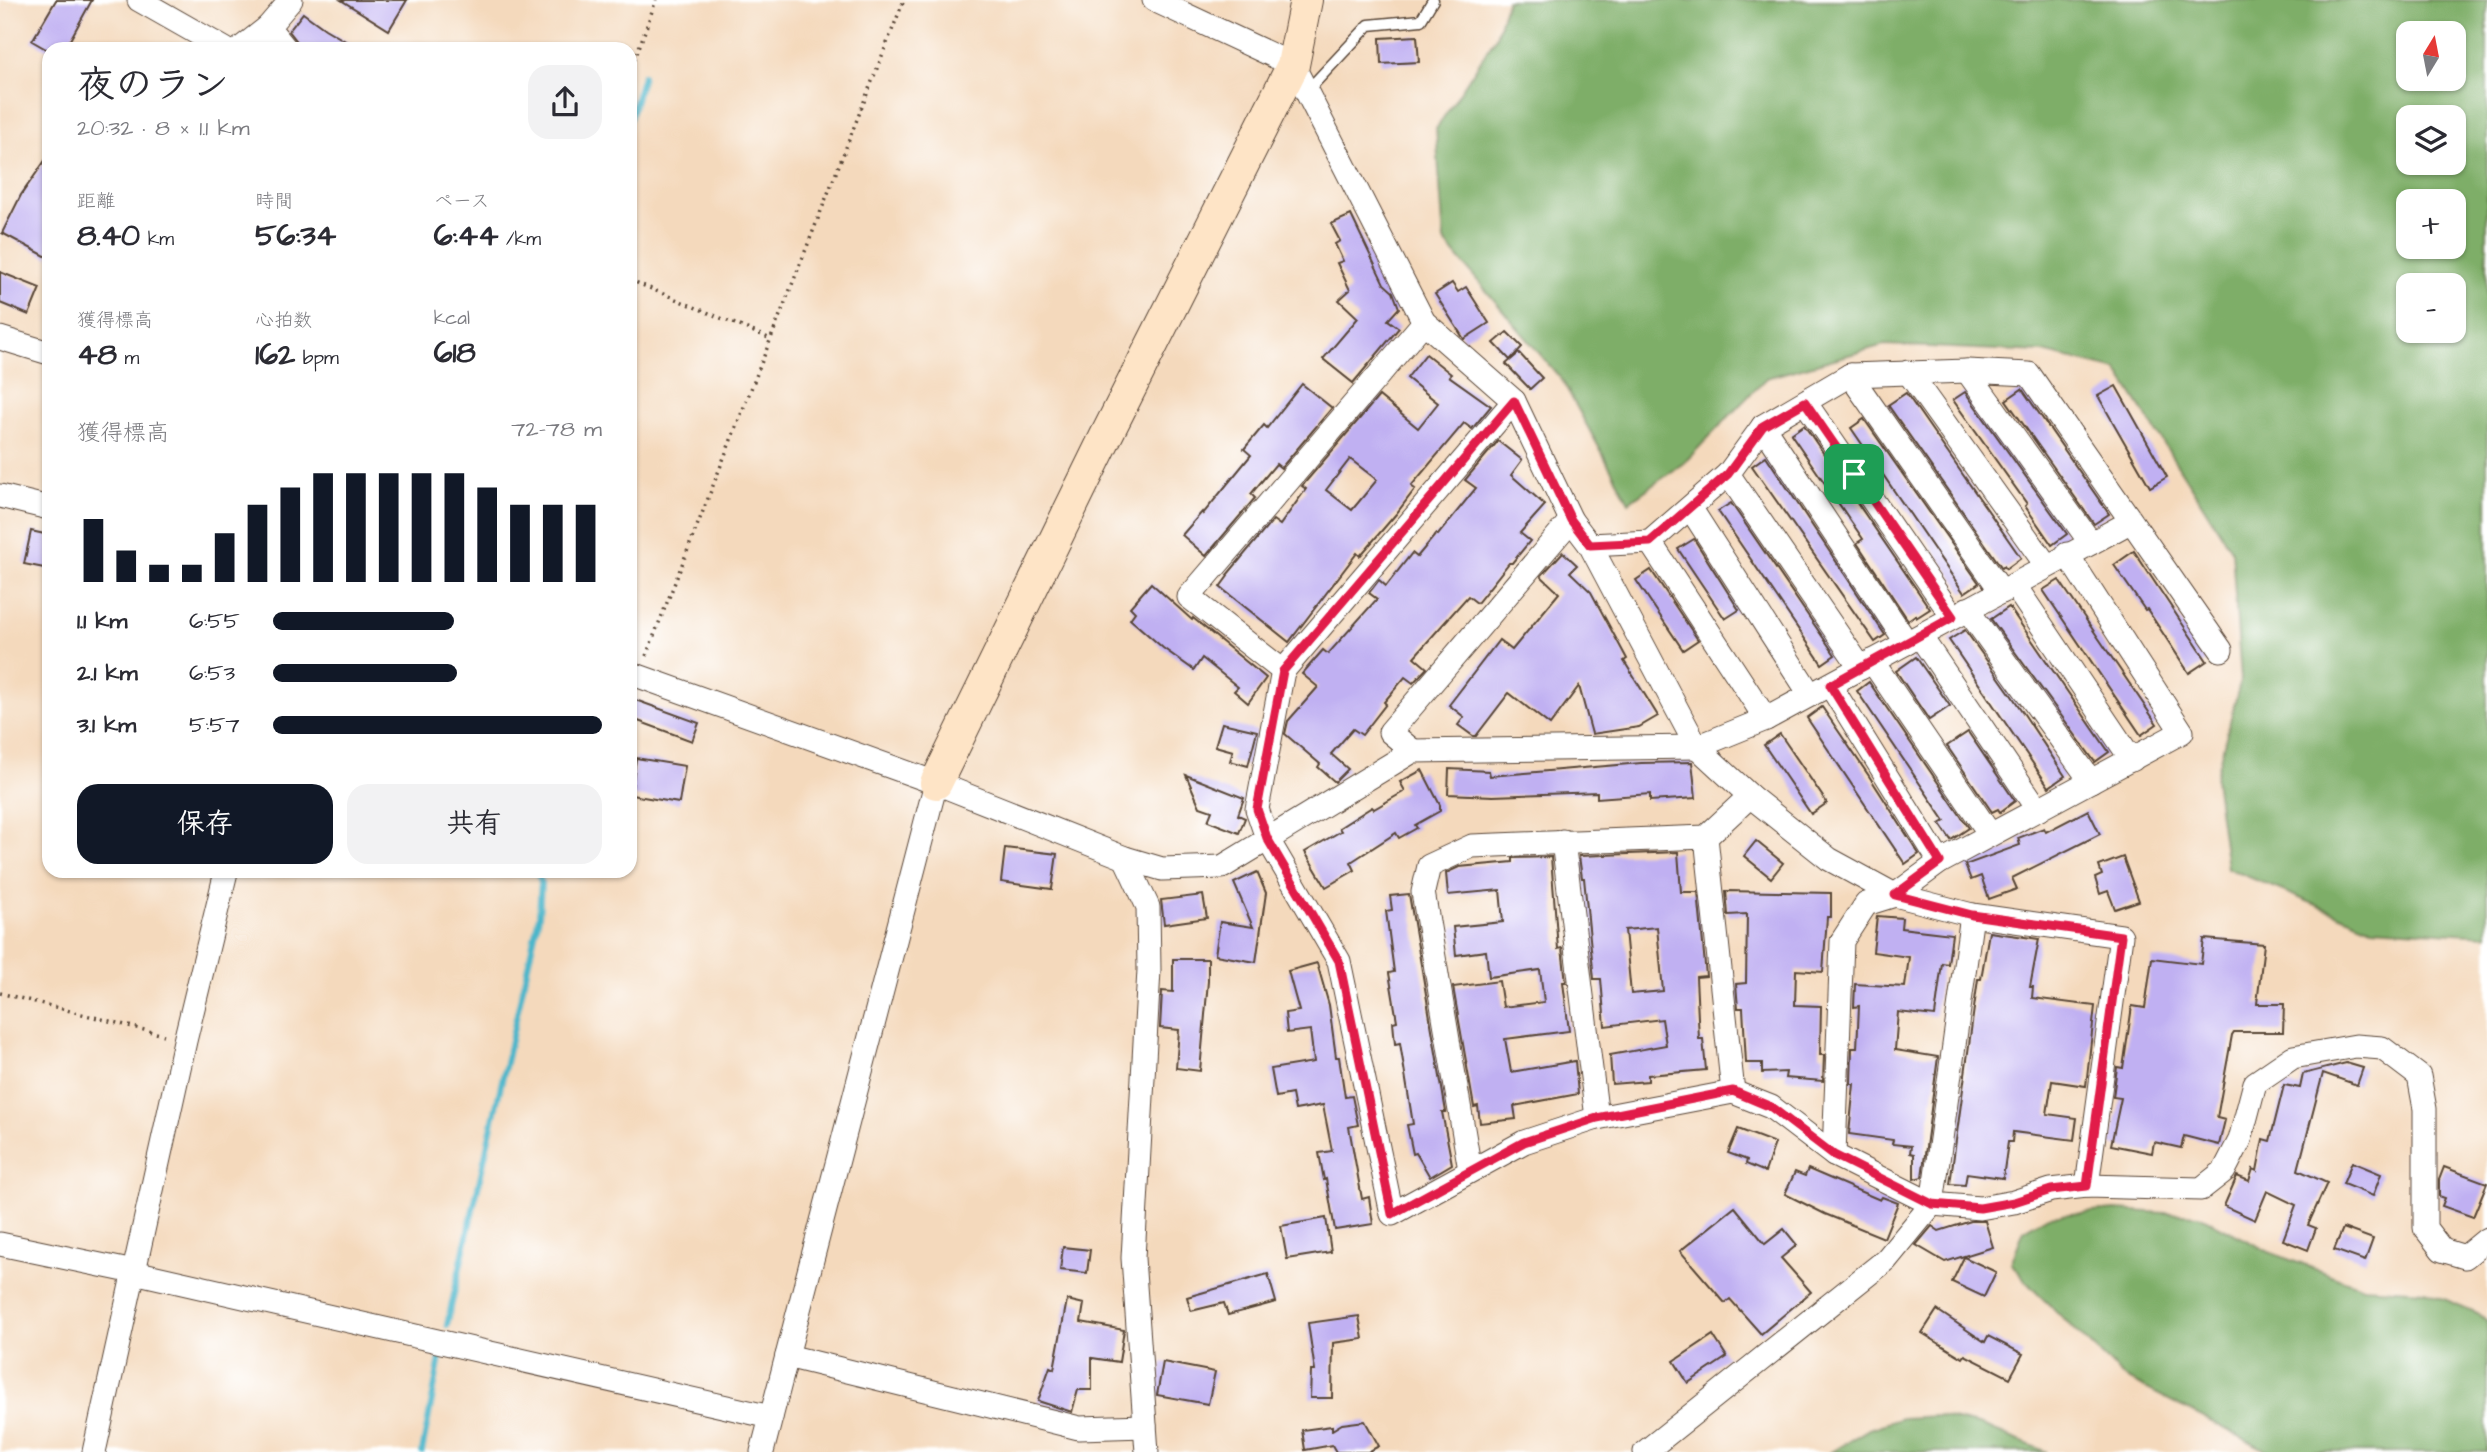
<!DOCTYPE html>
<html lang="ja">
<meta charset="utf-8">
<style>
body{margin:0;font-family:"Architects Daughter","Klee One",sans-serif;background:#f2f2f3;color:#2b2b33;height:100vh;display:flex;flex-direction:column;font-size:26px;white-space:nowrap}
*{box-sizing:border-box;margin:0}
p{font-size:23px;color:#7c7c81}
.icon{flex:none;width:38px;height:38px;fill:none;stroke:currentColor;stroke-width:2;stroke-linecap:round;stroke-linejoin:round}
.map{position:relative;flex:1;overflow:hidden}
.drawer{position:absolute;left:42px;top:42px;width:595px;height:836px;display:flex;flex-direction:column;background:#fff;border-radius:21px;box-shadow:0 2px 5px #0004}
.drawer>*{flex:none}
.needle{width:46px;rotate:10deg}
.tools{position:absolute;left:2396px;top:21px;display:grid;gap:14px}
.tools a{display:grid;place-items:center;width:70px;height:70px;border-radius:14px;background:#fff;box-shadow:0 2px 5px #0004;font-size:35px}
.pin{position:absolute;display:grid;place-items:center;width:60px;height:60px;color:#fff;margin:-30px;border-radius:14px;box-shadow:0 4px 10px #0006}
.round{display:grid;place-items:center;flex:none;width:74px;height:74px;border-radius:21px;background:#f2f2f3}
.overview{display:flex;align-items:center;justify-content:space-between;height:119px;padding:0 35px}
h1{font-size:38px;font-weight:700;line-height:52px}
.figures{display:grid;grid-template-columns:repeat(3,1fr);gap:10px;height:119px;padding:7px 35px}
.figures div{display:grid;align-content:center}
.figures b{font-size:30px;font-weight:700}
.figures small{font-size:19px;font-weight:400}
.figures p{font-size:19px}
.chart{height:196px;padding:14px 35px}
.chart p{display:flex;justify-content:space-between}
.chart svg{width:100%;height:126px;margin-top:7px;stroke:#111827;stroke-width:6}
.button{display:flex;gap:14px;margin-top:auto;padding:14px 35px}
.button a{flex:1;height:80px;border-radius:21px;background:#111827;color:#fff;font-size:28px;font-weight:700;line-height:80px;text-align:center}
.button a+a{background:#f2f2f3;color:#2b2b33}
ul{padding:0 35px;list-style:none;font-size:23px}
li{display:grid;grid-template-columns:112px 84px 1fr;align-items:center;height:52px}
li i{height:18px;border-radius:9px;background:#111827}
.map>svg:first-child{display:block}
</style>
<div class="map">
<svg width="2487" height="1452" viewBox="0 0 2487 1452">
<rect width="100%" height="100%" fill="#fff"/>
<filter id="ink" filterUnits="userSpaceOnUse"><feTurbulence type="fractalNoise" baseFrequency=".0143" numOctaves="2"/><feDisplacementMap in="SourceGraphic" scale="14" xChannelSelector="R" yChannelSelector="G"/><feConvolveMatrix kernelMatrix="1 2 1 2 8 2 1 2 1" color-interpolation-filters="sRGB"/></filter>
<filter id="wash" filterUnits="userSpaceOnUse"><feTurbulence type="fractalNoise" baseFrequency=".00686" numOctaves="4" result="noise"/><feDisplacementMap in="SourceGraphic" scale="28" xChannelSelector="R" yChannelSelector="G"/><feGaussianBlur stdDeviation="1.57" result="paint"/><feColorMatrix in="noise" values="0 0 0 0 0 0 0 0 0 0 0 0 0 0 0 0 0 1.4 0 .05"/><feComposite in="paint" operator="in"/></filter>
<g filter="url(#wash)">
<rect width="100%" height="100%" fill="#f4d9bc"/>
<g fill="#7eae68" stroke="#5c6c43" stroke-width="2" fill-rule="evenodd">
<path d="M 1507,0 L 2487,0 L 2487,935 L 2372,928 L 2227,868 L 2215,779 L 2241,679 L 2232,551 L 2117,370 L 2043,352 L 1884,345 L 1766,378 L 1685,462 L 1629,502 L 1562,380 L 1444,241 L 1436,129 L 1496,37 ZM 2408,33 L 2454,33 L 2454,79 L 2408,79 ZM 2408,117 L 2454,117 L 2454,163 L 2408,163 ZM 2408,201 L 2454,201 L 2454,247 L 2408,247 ZM 2408,285 L 2454,285 L 2454,331 L 2408,331 Z"/>
<polygon points="2115,1210 2199,1215 2269,1252 2363,1287 2425,1291 2478,1313 2487,1321 2487,1452 2270,1452 2124,1377 2032,1288 2011,1263 2024,1230 2048,1216"/>
<polygon points="1938,1416 1982,1426 2047,1452 1831,1452 1869,1429 1902,1418"/>
</g>
<g fill="none" stroke-linecap="round" stroke-linejoin="round">
<g stroke="#4cb6ca" stroke-width="6">
<polyline points="630,118 643,76"/>
<polyline points="447,1325 539,916 541,881 536,872"/>
<polyline points="422,1452 442,1348"/>
</g>
</g>
<g id="blocks">
<g fill="#c0b0f2" fill-rule="evenodd">
<polygon points="56,0 92,0 65,49 46,49 32,41"/>
<polygon points="341,0 407,0 389,30"/>
<polygon points="303,13 325,29 359,49 303,49 289,31"/>
<polygon points="1417,36 1419,62 1381,64 1380,38"/>
<polygon points="49,155 49,258 2,233 21,195"/>
<polygon points="1351,215 1384,284 1393,292 1399,308 1388,320 1399,328 1353,383 1323,359 1358,318 1339,300 1350,290 1337,263 1343,261 1335,244 1340,241 1331,224"/>
<polygon points="0,272 40,288 29,315 0,303"/>
<polygon points="1452,283 1458,292 1466,287 1489,323 1464,339 1435,294"/>
<polygon points="1507,332 1522,347 1510,360 1494,343"/>
<polygon points="1519,353 1542,378 1530,389 1506,364"/>
<path d="M 1426,354 L 1451,374 L 1449,376 L 1491,406 L 1472,429 L 1464,423 L 1411,486 L 1415,489 L 1396,514 L 1360,556 L 1357,553 L 1289,642 L 1220,587 L 1228,576 L 1227,575 L 1273,520 L 1280,525 L 1306,489 L 1302,486 L 1379,396 L 1418,428 L 1438,403 L 1407,378 ZM 1350,459 L 1377,480 L 1352,510 L 1326,490 Z"/>
<polygon points="1302,384 1332,408 1281,468 1276,464 1251,494 1255,498 1206,556 1182,535 1202,512 1203,514 1251,455 1244,449 1264,425 1267,428"/>
<polygon points="2116,386 2167,477 2150,487 2098,396"/>
<polygon points="2022,389 2109,514 2094,524 2006,400"/>
<polygon points="1965,392 2067,534 2052,545 2025,506 2027,504 1953,400"/>
<polygon points="1906,393 2021,558 2006,569 2004,566 2002,568 1888,405"/>
<polygon points="1864,419 1979,583 1964,593 1851,428"/>
<polygon points="1804,425 1930,609 1916,618 1915,615 1908,620 1857,543 1863,539 1791,434"/>
<polygon points="1498,441 1522,460 1511,475 1545,505 1520,533 1530,541 1512,563 1509,563 1477,603 1468,596 1414,657 1427,668 1413,683 1405,677 1384,702 1386,704 1362,735 1353,729 1331,754 1348,769 1335,782 1318,767 1320,764 1285,734 1288,721 1318,687 1302,674 1323,650 1328,654 1377,599 1369,593 1379,580 1386,586 1412,553 1417,557 1436,534 1438,535 1476,488 1465,480"/>
<polygon points="1766,456 1885,635 1875,642 1752,466"/>
<polygon points="1731,503 1835,655 1822,664 1718,511"/>
<polygon points="31,531 49,535 49,569 24,564"/>
<polygon points="1694,539 1739,610 1725,619 1678,549"/>
<polygon points="2134,551 2207,661 2189,673 2147,609 2145,610 2114,565"/>
<polygon points="1563,552 1577,565 1570,572 1591,592 1627,659 1624,661 1658,716 1639,727 1592,734 1579,686 1550,725 1509,693 1476,736 1473,736 1458,725 1464,717 1449,705 1499,640 1512,650 1559,593 1541,576"/>
<polygon points="1651,570 1698,640 1683,650 1636,580"/>
<polygon points="2059,580 2157,724 2141,735 2043,590"/>
<polygon points="1151,583 1192,620 1193,618 1266,678 1248,703 1234,691 1238,687 1202,658 1194,670 1163,648 1130,619 1135,612 1130,607"/>
<polygon points="2009,607 2109,752 2095,762 1991,619"/>
<polygon points="1965,630 2012,696 2065,776 2049,787 1949,640"/>
<polygon points="1916,657 1950,706 1929,720 1896,671"/>
<polygon points="1869,682 1969,828 1951,840 1940,824 1945,821 1857,691"/>
<polygon points="630,698 699,723 692,741 630,718"/>
<polygon points="1822,707 1869,776 1919,854 1905,864 1807,718"/>
<polygon points="1222,723 1257,731 1248,766 1230,761 1233,751 1215,746"/>
<polygon points="1968,732 2015,801 2000,812 1998,809 1992,812 1947,746"/>
<polygon points="1780,734 1827,803 1811,814 1764,745"/>
<polygon points="636,758 685,766 679,803 631,795"/>
<polygon points="1641,763 1692,762 1696,798 1650,801 1650,794 1597,798 1597,792 1493,796 1448,794 1449,769 1489,771 1490,776"/>
<polygon points="1422,770 1440,805 1440,811 1415,825 1417,828 1399,838 1396,833 1351,862 1355,870 1326,887 1305,852 1341,831 1339,828 1372,807 1374,809 1405,791 1400,782"/>
<polygon points="1186,775 1244,798 1238,815 1245,818 1239,833 1208,821 1212,811 1200,807"/>
<polygon points="2088,810 2100,834 2012,878 2017,889 1989,899 1981,876 1971,880 1965,865 2020,845 2018,838 2044,828 2046,832"/>
<polygon points="1756,841 1783,863 1771,878 1744,856"/>
<polygon points="1005,848 1057,854 1052,889 1001,882"/>
<path d="M 1678,852 L 1681,892 L 1698,892 L 1706,976 L 1696,977 L 1699,1039 L 1703,1039 L 1706,1070 L 1648,1075 L 1648,1081 L 1612,1084 L 1610,1055 L 1666,1045 L 1662,1019 L 1605,1026 L 1601,979 L 1594,979 L 1584,878 L 1582,878 L 1579,856 ZM 1657,927 L 1663,991 L 1631,994 L 1625,930 Z"/>
<polygon points="1551,857 1558,949 1562,948 1566,982 1563,982 1569,1031 1505,1039 1511,1072 1575,1061 1578,1094 1514,1106 1516,1119 1480,1123 1478,1106 1474,1107 1453,987 1499,981 1503,1007 1544,1002 1540,970 1489,977 1486,951 1456,955 1453,927 1503,922 1500,890 1448,895 1446,873 1459,867 1513,862 1513,858"/>
<polygon points="2123,857 2139,901 2115,909 2108,891 2100,894 2095,878 2102,875 2099,866"/>
<polygon points="1257,872 1266,893 1256,962 1215,955 1220,922 1253,927 1234,883"/>
<polygon points="1726,891 1831,893 1831,917 1827,917 1823,972 1796,970 1795,1005 1821,1006 1820,1055 1824,1055 1823,1081 1785,1078 1786,1072 1762,1073 1762,1063 1746,1063 1743,1008 1738,1008 1736,984 1746,983 1747,914 1728,915"/>
<polygon points="1409,894 1446,1112 1442,1112 1452,1164 1430,1177 1416,1153 1413,1154 1407,1125 1413,1124 1400,1043 1395,1044 1393,1022 1397,1021 1389,973 1394,972 1386,911 1392,910 1390,896"/>
<polygon points="1203,895 1207,918 1164,924 1161,900"/>
<polygon points="1877,916 1902,918 1901,928 1952,934 1948,964 1942,963 1935,1016 1898,1012 1895,1050 1938,1057 1922,1177 1914,1179 1914,1154 1910,1153 1911,1146 1892,1144 1893,1140 1849,1134 1854,1084 1851,1084 1852,1048 1857,1048 1859,1006 1854,1007 1855,984 1905,987 1909,957 1873,952"/>
<polygon points="1989,932 2039,939 2030,987 2033,987 2032,998 2095,1006 2086,1086 2052,1081 2047,1114 2077,1118 2074,1140 2013,1132 2012,1142 2008,1142 2003,1178 1967,1173 1965,1185 1950,1184 1978,979 1981,979"/>
<polygon points="2204,939 2264,944 2257,1004 2284,1004 2283,1032 2234,1032 2232,1035 2217,1118 2225,1120 2219,1145 2184,1136 2181,1148 2154,1142 2152,1153 2111,1145 2121,1098 2113,1097 2117,1067 2123,1068 2132,1006 2145,1008 2152,958 2201,964"/>
<polygon points="1173,959 1208,959 1208,981 1200,1071 1176,1068 1179,1030 1160,1028 1162,991 1173,992"/>
<polygon points="1317,963 1329,1005 1336,1057 1339,1057 1345,1097 1352,1096 1358,1125 1349,1127 1362,1199 1369,1197 1373,1224 1335,1230 1326,1179 1324,1180 1319,1153 1332,1151 1323,1105 1295,1110 1292,1094 1276,1097 1271,1069 1314,1062 1310,1030 1287,1033 1285,1013 1299,1011 1288,971"/>
<polygon points="2346,1063 2363,1068 2357,1085 2323,1073 2298,1170 2327,1183 2308,1225 2316,1228 2308,1250 2283,1240 2296,1205 2267,1191 2255,1220 2224,1206 2237,1176 2249,1181 2253,1169 2257,1171 2263,1139 2270,1141 2284,1085 2300,1088 2303,1074"/>
<polygon points="1738,1129 1775,1143 1765,1172 1746,1164 1747,1160 1728,1153"/>
<polygon points="2352,1162 2381,1174 2373,1196 2343,1184"/>
<polygon points="2444,1167 2487,1183 2473,1217 2442,1206 2445,1198 2439,1196 2439,1180"/>
<polygon points="1808,1169 1880,1200 1882,1197 1898,1203 1884,1238 1825,1214 1785,1194 1795,1172 1805,1176"/>
<polygon points="1735,1207 1765,1244 1784,1229 1797,1245 1781,1258 1811,1292 1761,1334 1730,1299 1725,1303 1680,1251"/>
<polygon points="1326,1218 1331,1252 1287,1259 1281,1226"/>
<polygon points="1971,1221 1985,1221 1993,1247 1945,1262 1916,1245 1932,1226 1939,1231"/>
<polygon points="2343,1228 2373,1239 2365,1261 2334,1250"/>
<polygon points="1063,1247 1090,1250 1087,1273 1060,1270"/>
<polygon points="1964,1257 1996,1272 1984,1297 1952,1282"/>
<polygon points="1268,1274 1276,1302 1228,1315 1224,1303 1191,1311 1187,1297"/>
<polygon points="1067,1300 1084,1304 1081,1322 1124,1330 1119,1362 1092,1358 1092,1390 1078,1390 1072,1412 1038,1401 1050,1367 1054,1369"/>
<polygon points="1937,1310 1985,1342 1988,1336 2023,1354 2010,1378 1965,1355 1963,1358 1922,1333"/>
<polygon points="1359,1316 1363,1339 1333,1343 1332,1398 1310,1398 1311,1371 1315,1371 1308,1323"/>
<polygon points="1713,1335 1727,1357 1688,1383 1674,1361"/>
<polygon points="1163,1362 1215,1372 1208,1404 1157,1395"/>
<polygon points="1365,1421 1379,1446 1368,1452 1336,1452 1332,1445 1305,1450 1302,1430 1332,1426 1332,1430 1342,1424"/>
</g>
</g>
</g>
<g filter="url(#ink)">
<use href="#blocks" fill-opacity="0" stroke="#574436" stroke-width="2"/>
<g fill="none" stroke-linecap="round" stroke-linejoin="round">
<defs>
<polyline id="lane" points="1307,91 1369,25 1421,20 1433,0"/>
<g id="street">
<polyline points="139,0 225,49"/>
<polyline points="1154,0 1293,65 1424,322 1514,401 1571,520 1590,545 1697,747 1750,796 1829,859 1895,895 1972,915 2121,936 2087,1186"/>
<polyline points="268,27 286,49"/>
<polyline points="240,49 268,27 291,0"/>
<polyline points="1424,322 1189,597 1283,671 1514,401"/>
<polyline points="0,338 49,353"/>
<polyline points="1967,371 2091,543"/>
<polyline points="1908,372 2047,566"/>
<polyline points="1850,375 2002,592"/>
<polyline points="1805,402 1953,617"/>
<polyline points="1763,426 1907,643"/>
<polyline points="1728,474 1861,668"/>
<polyline points="0,496 49,508"/>
<polyline points="1691,509 1810,694"/>
<polyline points="1650,542 1766,719"/>
<polyline points="1590,545 1650,542 1728,474 1763,426 1850,375 1967,371 2029,374 2221,650"/>
<polyline points="2015,586 2132,760"/>
<polyline points="1967,609 2091,781"/>
<polyline points="1920,636 2038,810"/>
<polyline points="1872,661 1990,834"/>
<polyline points="1283,671 1257,809 1267,838 1339,961 1392,1214 1524,1142 1597,1118 1733,1092 1771,1107 1834,1155 1932,1204 1980,1208 2014,1202 2051,1190 2087,1186 2201,1189 2224,1171 2240,1140 2255,1083 2293,1057 2356,1046 2382,1048 2419,1076 2425,1109 2425,1228 2442,1250 2465,1257 2487,1239"/>
<polyline points="630,673 936,783 1125,858 1162,869 1222,867 1413,751 1697,747 1766,719 2130,522"/>
<polyline points="1830,685 1940,862"/>
<polyline points="1413,751 1390,732 1571,520"/>
<polyline points="1706,837 1733,1092"/>
<polyline points="1563,841 1597,1118"/>
<polyline points="1125,858 1148,907 1149,970 1133,1258 1147,1452"/>
<polyline points="1834,1155 1842,941 1866,904 1895,895 1940,862 2182,732 2067,554"/>
<polyline points="1470,1170 1423,892 1429,866 1472,846 1706,837 1750,796"/>
<polyline points="0,1244 134,1272 771,1417"/>
<polyline points="787,1356 1079,1428 1145,1426"/>
<polyline points="94,1452 185,1041 226,872"/>
<polyline points="762,1452 936,783"/>
<polyline points="1645,1452 1886,1260 1932,1204 1972,915"/>
</g>
<polyline id="secondary" points="936,783 1105,438 1293,65 1306,0"/>
</defs>
<use href="#lane" stroke="#574436" stroke-width="13"/>
<use href="#street" stroke="#574436" stroke-width="25"/>
<use href="#secondary" stroke="#574436" stroke-width="34"/>
<g stroke="#574436" stroke-width="3.5" stroke-dasharray="2 5" stroke-linecap="butt">
<polyline points="630,73 656,0"/>
<polyline points="630,280 771,339"/>
<polyline points="646,656 904,0"/>
<polyline points="0,993 164,1035"/>
</g>
<use href="#lane" stroke="#fff" stroke-width="10"/>
<use href="#street" stroke="#fff" stroke-width="23"/>
<use href="#secondary" stroke="#fee4c6" stroke-width="32"/>
</g>
</g>
<g fill="none" stroke-linecap="round" stroke-linejoin="round" filter="url(#ink)">
<defs>
<polygon id="route" points="1514,401 1571,520 1590,545 1650,542 1728,474 1763,426 1805,402 1953,617 1830,685 1940,862 1895,895 1972,915 2121,936 2087,1186 2051,1190 2014,1202 1980,1208 1932,1204 1834,1155 1771,1107 1733,1091 1597,1118 1524,1142 1392,1214 1339,961 1267,838 1257,809 1283,671"/>
</defs>
<use href="#route" stroke="#fff" stroke-width="14"/>
<use href="#route" stroke="#e11d48" stroke-width="9"/>
</g>
</svg>
<div class="tools">
<a><svg class="needle" viewBox="-14 -14 28 28"><path d="M0-13l5 13h-10z" fill="#e53935"/><path d="M0 13l5-13h-10z" fill="#7c7c81"/></svg></a>
<a><svg class="icon" aria-label="layers" viewBox="0 0 24 24"><path d="M12 4l9 5-9 5-9-5zM3 14l9 5 9-5"/></svg></a>
<a>+</a>
<a>−</a>
</div>
<div class="pin" style="left:1854px;top:474px;background:#1e9e55"><svg class="icon" aria-label="arrive" viewBox="0 0 24 24"><path d="M6 21V4h12l-3 4 3 4H6"/></svg></div>
<section class="drawer">
<div class="overview"><div><h1>夜のラン</h1><p>20:32 · 8 × 1.1 km</p></div><a class="round"><svg class="icon" aria-label="share" viewBox="0 0 24 24"><path d="M12 15V3M7 8l5-5 5 5M5 13v7h14v-7"/></svg></a></div>
<div class="figures">
<div><p>距離</p><b>8.40<small> km</small></b></div>
<div><p>時間</p><b>56:34</b></div>
<div><p>ペース</p><b>6:44<small> /km</small></b></div>
</div>
<div class="figures">
<div><p>獲得標高</p><b>48<small> m</small></b></div>
<div><p>心拍数</p><b>162<small> bpm</small></b></div>
<div><p>kcal</p><b>618</b></div>
</div>
<div class="chart"><p><span>獲得標高</span>72–78 m</p>
<svg viewBox="0 0 160 44" preserveAspectRatio="none"><path d="M5 44V22M15 44V33M25 44V38M35 44V38M45 44V27M55 44V17M65 44V11M75 44V6M85 44V6M95 44V6M105 44V6M115 44V6M125 44V11M135 44V17M145 44V17M155 44V17"/></svg>
</div>
<ul>
<li><b>1.1 km</b>6:55<i style="width:55%"></i></li>
<li><b>2.1 km</b>6:53<i style="width:56%"></i></li>
<li><b>3.1 km</b>5:57<i style="width:100%"></i></li>
</ul>
<div class="button"><a>保存</a><a>共有</a></div>
</section>
</div>
